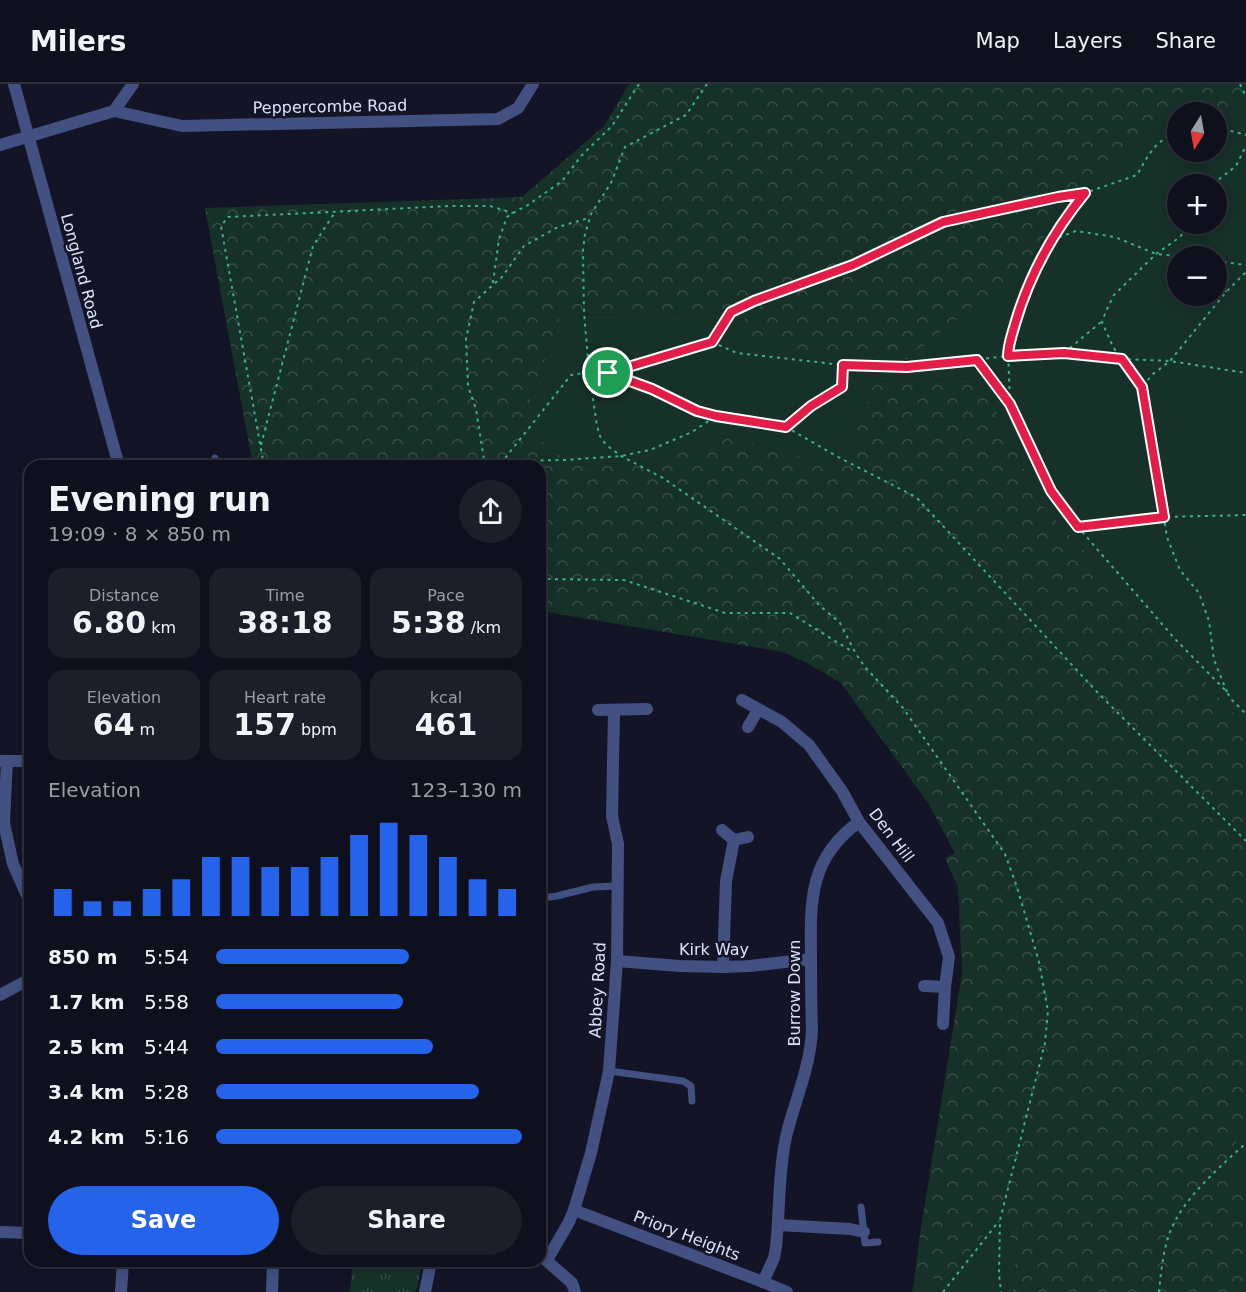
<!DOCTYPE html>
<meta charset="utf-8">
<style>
body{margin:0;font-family:"DejaVu Sans",sans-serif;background:#1c1e2a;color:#f1f3f6;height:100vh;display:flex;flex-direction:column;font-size:22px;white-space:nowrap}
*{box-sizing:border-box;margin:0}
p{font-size:20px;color:#9b9da4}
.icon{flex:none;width:33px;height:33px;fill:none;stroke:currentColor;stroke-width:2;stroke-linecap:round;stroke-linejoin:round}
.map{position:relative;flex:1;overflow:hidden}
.panel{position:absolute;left:24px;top:376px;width:522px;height:807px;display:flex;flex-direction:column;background:#0e101d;border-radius:18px;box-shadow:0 3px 15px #0003,0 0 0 2px #2e303b}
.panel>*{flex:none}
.needle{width:39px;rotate:191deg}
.fabs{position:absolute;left:1167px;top:18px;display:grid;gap:12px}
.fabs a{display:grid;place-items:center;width:60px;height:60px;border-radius:50%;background:#0e101d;box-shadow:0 3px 15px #0003,0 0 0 2px #2e303b;font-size:30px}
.pin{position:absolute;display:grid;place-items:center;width:51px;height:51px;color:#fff;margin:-26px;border:3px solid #fff;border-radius:50%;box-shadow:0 2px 6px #0007}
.round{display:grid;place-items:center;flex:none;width:63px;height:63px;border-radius:32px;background:#1c1e2a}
.headline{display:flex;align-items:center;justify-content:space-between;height:102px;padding:0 24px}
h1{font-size:33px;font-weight:800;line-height:45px}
.stats{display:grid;grid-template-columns:repeat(3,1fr);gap:9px;height:102px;padding:6px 24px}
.stats div{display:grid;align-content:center;border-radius:15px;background:#1c1e2a;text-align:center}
.stats b{font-size:30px;font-weight:800}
.stats small{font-size:16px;font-weight:400}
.stats p{font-size:16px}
.chart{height:168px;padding:12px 24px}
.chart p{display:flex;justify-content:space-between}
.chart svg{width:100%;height:108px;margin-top:6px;stroke:#2563eb;stroke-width:6}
.cta{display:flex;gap:12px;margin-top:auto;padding:12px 24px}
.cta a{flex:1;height:69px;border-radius:36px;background:#2563eb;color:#fff;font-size:24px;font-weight:800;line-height:69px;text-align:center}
.cta a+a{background:#1c1e2a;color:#f1f3f6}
ul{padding:0 24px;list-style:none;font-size:20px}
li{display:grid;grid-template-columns:96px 72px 1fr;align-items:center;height:45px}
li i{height:15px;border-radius:8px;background:#2563eb}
header{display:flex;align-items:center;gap:36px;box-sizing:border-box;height:84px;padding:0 30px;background:#0e101d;border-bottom:2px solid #2e303b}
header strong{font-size:28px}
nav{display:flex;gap:33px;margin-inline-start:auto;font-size:21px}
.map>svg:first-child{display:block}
</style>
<header>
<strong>Milers</strong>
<nav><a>Map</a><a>Layers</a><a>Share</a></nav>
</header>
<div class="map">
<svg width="1246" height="1208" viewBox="0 0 1246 1208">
<defs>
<pattern id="forest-crowns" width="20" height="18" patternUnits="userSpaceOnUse" patternTransform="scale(1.5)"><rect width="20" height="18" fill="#163128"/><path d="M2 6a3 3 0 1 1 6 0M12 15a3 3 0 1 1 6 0" fill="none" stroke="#374f48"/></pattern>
<pattern id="park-tufts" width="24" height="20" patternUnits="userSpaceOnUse" patternTransform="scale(1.5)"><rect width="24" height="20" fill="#163128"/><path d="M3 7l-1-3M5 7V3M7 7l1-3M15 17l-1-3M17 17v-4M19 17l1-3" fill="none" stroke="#374f48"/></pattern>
</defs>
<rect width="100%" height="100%" fill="#131527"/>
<g fill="#163128" fill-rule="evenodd">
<path d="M 1246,0 L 1246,661 L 1241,637 L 1040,419 L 981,294 L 874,298 L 843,385 L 725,351 L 658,378 L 572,381 L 521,341 L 561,231 L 715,229 L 739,220 L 1031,176 L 1058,129 L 1157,45 L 1177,39 L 1178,68 L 1216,68 L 1216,28 L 1214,28 L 1232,23 ZM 1178,100 L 1216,100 L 1216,140 L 1178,140 ZM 1178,172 L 1216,172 L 1216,212 L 1178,212 Z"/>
<polygon points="1246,1038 1246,1110 1241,1108 1227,1076"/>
<polygon points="1001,1129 1016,1171 1012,1208 912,1208 915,1190 946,1198"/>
</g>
<polygon fill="url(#forest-crowns)" points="629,0 1246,0 1232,23 1214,28 1178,28 1177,39 1157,45 1058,129 1031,176 907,275 820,272 752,253 739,220 715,229 561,231 521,341 572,381 658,378 725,351 843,384 874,298 981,294 1040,419 1241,637 1246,661 1246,1038 1227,1076 1241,1108 1246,1110 1246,1208 1012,1208 1016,1171 1001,1129 946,1198 915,1190 920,1150 962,889 958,803 945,774 955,769 928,719 841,599 807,579 783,568 547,528 540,561 540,382 253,382 205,124 522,113 604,42"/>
<polygon fill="url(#park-tufts)" points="353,1178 422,1178 418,1201 415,1208 350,1208"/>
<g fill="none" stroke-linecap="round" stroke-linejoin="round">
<g stroke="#3cb089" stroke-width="2" stroke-dasharray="3 4.5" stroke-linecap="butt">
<polyline points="707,0 686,31 625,63 611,99 591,130 585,150 583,167 584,228 589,288 597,342 601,355 609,363 621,372 663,394 780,475 819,521 840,539 856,570 865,583 903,624 1005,770 1017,803 1039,878 1048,927 1045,959 1000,1136 999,1191 1001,1208"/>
<polyline points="1240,0 1246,13"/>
<polyline points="1216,43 1246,51"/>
<polyline points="1213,100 1236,82 1246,62"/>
<polyline points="1052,156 1076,147 1115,153 1156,170 1179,172"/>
<polyline points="1216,177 1246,181"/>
<polyline points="1221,177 1226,208"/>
<polyline points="493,199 499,155 507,133 513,129 528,121 562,97 582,71 612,42 639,0"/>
<polyline points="712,258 737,269 843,281 907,283 1008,272 1064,269 1122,275 1170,277 1246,289"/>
<polyline points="1064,269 1101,238"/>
<polyline points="977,276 1010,320 1051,407 1078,443 1175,555 1227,608 1231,615 1246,630"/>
<path d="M 608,289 L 712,258 L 731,228 L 754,217 L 853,181 L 943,138 L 1058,113 L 1085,109 L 1137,91 C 1149,70 1154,58 1178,47"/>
<polyline points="1142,303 1113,263 1102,238 1106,227 1114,211 1156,170 1180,153 1190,140"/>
<polyline points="1010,320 1008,264 1021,219 1035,185 1066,132 1085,109"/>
<polyline points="786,343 811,322 842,303 843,282"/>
<polyline points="261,361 313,162 335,128"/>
<polyline points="503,377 565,376 621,372 650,366 692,348 716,332"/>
<polyline points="264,382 221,142 228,133 449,122 490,122 513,129"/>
<polyline points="485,382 476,325 468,302 466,255 474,218 502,193 524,162 558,143 589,134"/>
<polyline points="493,382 502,378 571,291 589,288 608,289 652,305 697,327 716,332 786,343 840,374 916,413 1099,610 1246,757"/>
<polyline points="1078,443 1164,433 1246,431"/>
<polyline points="540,495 624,496 725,529 790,529 853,568"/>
<polyline points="540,579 543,585 542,635 540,669"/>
<polyline points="1227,608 1214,576 1209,537 1199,509 1180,486 1167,453 1142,303 1153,290 1170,277 1226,208 1246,188"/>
<polyline points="943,1208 999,1137"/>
<path d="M 1159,1208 C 1161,1188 1163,1167 1170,1148 C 1183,1114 1220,1083 1246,1059"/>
</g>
<g stroke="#425182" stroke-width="7">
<polyline points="215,374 217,382"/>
<polyline points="542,814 557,812 593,803 617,802"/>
<polyline points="609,987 683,997 691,1002 692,1017"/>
<polyline points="861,1123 865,1159 878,1158"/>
</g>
<g stroke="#425182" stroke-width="12">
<polyline points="14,0 119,382"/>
<polyline points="114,27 182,42 498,35 518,24 533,0"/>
<polyline points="0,61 114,27 133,0"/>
<polyline points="742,616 782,638 809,661 842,707 859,738 938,839 949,873 945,903 924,902"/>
<polyline points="598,626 647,625"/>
<polyline points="748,643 758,626"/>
<polyline points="0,677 30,677"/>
<polyline points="7,677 4,739 13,780 30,818"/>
<polyline points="722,746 734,756"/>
<polyline points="617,877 680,882 723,883 750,882 811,875"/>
<polyline points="723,883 726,797 734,756 748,753"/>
<polyline points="0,911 30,895"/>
<polyline points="943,940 945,903"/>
<polyline points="574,1126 763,1198 787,1208"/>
<polyline points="778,1141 850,1145 864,1148"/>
<polyline points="0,1148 30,1149"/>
<polyline points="540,1171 572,1199 575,1208"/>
<polyline points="547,1176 569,1138 574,1126 591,1069 609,987 617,877 618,760 612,732 614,626"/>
<path d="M 763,1198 L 774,1174 L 776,1163 C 780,1127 778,1088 786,1053 C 795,1015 810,985 812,946 C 811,921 811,896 811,871 C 810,815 810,773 859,738"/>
<polyline points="121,1208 123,1178"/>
<polyline points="272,1208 273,1178"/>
<polyline points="425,1208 431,1178"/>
</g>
</g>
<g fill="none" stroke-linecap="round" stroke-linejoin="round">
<defs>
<path id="route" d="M 1085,109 C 1053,148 1029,192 1015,240 C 1012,251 1008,261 1008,272 L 1064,269 L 1122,275 L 1142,303 L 1164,433 L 1078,443 L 1051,407 L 1010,320 L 977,276 L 907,283 L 843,281 L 842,303 L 811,322 L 786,343 L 716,332 L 697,327 L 652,305 L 608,289 L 712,258 L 731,228 L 754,217 L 853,181 L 943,138 L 1058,113 Z"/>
</defs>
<use href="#route" stroke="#fff" stroke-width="12"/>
<use href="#route" stroke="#e11d48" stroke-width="8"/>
</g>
<g text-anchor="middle" stroke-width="5" stroke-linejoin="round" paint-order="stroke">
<g font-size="16" fill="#dce1fc" stroke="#131527">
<text transform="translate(330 22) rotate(-1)" y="6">Peppercombe Road</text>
<text transform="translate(82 187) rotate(75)" y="6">Longland Road</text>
<text transform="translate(892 751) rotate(53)" y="6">Den Hill</text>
<text x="714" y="871">Kirk Way</text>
<text transform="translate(597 906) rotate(-87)" y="6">Abbey Road</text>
<text transform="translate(794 909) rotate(-90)" y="6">Burrow Down</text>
<text transform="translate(687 1151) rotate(21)" y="6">Priory Heights</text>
</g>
</g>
</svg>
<div class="fabs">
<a><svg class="needle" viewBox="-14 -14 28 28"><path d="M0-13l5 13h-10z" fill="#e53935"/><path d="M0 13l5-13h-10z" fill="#9b9da4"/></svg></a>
<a>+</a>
<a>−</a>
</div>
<div class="pin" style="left:608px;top:289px;background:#1e9e55"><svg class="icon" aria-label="arrive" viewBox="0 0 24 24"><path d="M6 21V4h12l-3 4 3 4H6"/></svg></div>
<section class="panel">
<div class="headline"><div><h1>Evening run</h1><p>19:09 · 8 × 850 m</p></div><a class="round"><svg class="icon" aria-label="share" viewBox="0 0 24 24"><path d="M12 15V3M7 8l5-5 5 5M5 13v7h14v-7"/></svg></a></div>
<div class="stats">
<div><p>Distance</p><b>6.80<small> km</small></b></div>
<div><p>Time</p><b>38:18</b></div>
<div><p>Pace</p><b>5:38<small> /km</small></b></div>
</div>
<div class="stats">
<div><p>Elevation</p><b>64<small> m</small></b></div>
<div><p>Heart rate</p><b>157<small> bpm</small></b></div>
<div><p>kcal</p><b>461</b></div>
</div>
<div class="chart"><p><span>Elevation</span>123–130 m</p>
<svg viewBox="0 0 160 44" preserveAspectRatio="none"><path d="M5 44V33M15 44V38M25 44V38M35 44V33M45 44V29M55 44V20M65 44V20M75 44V24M85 44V24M95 44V20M105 44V11M115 44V6M125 44V11M135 44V20M145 44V29M155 44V33"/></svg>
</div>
<ul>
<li><b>850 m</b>5:54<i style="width:63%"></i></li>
<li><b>1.7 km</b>5:58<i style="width:61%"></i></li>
<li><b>2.5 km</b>5:44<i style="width:71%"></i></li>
<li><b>3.4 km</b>5:28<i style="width:86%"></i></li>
<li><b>4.2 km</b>5:16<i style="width:100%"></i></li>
</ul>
<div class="cta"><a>Save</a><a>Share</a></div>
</section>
</div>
